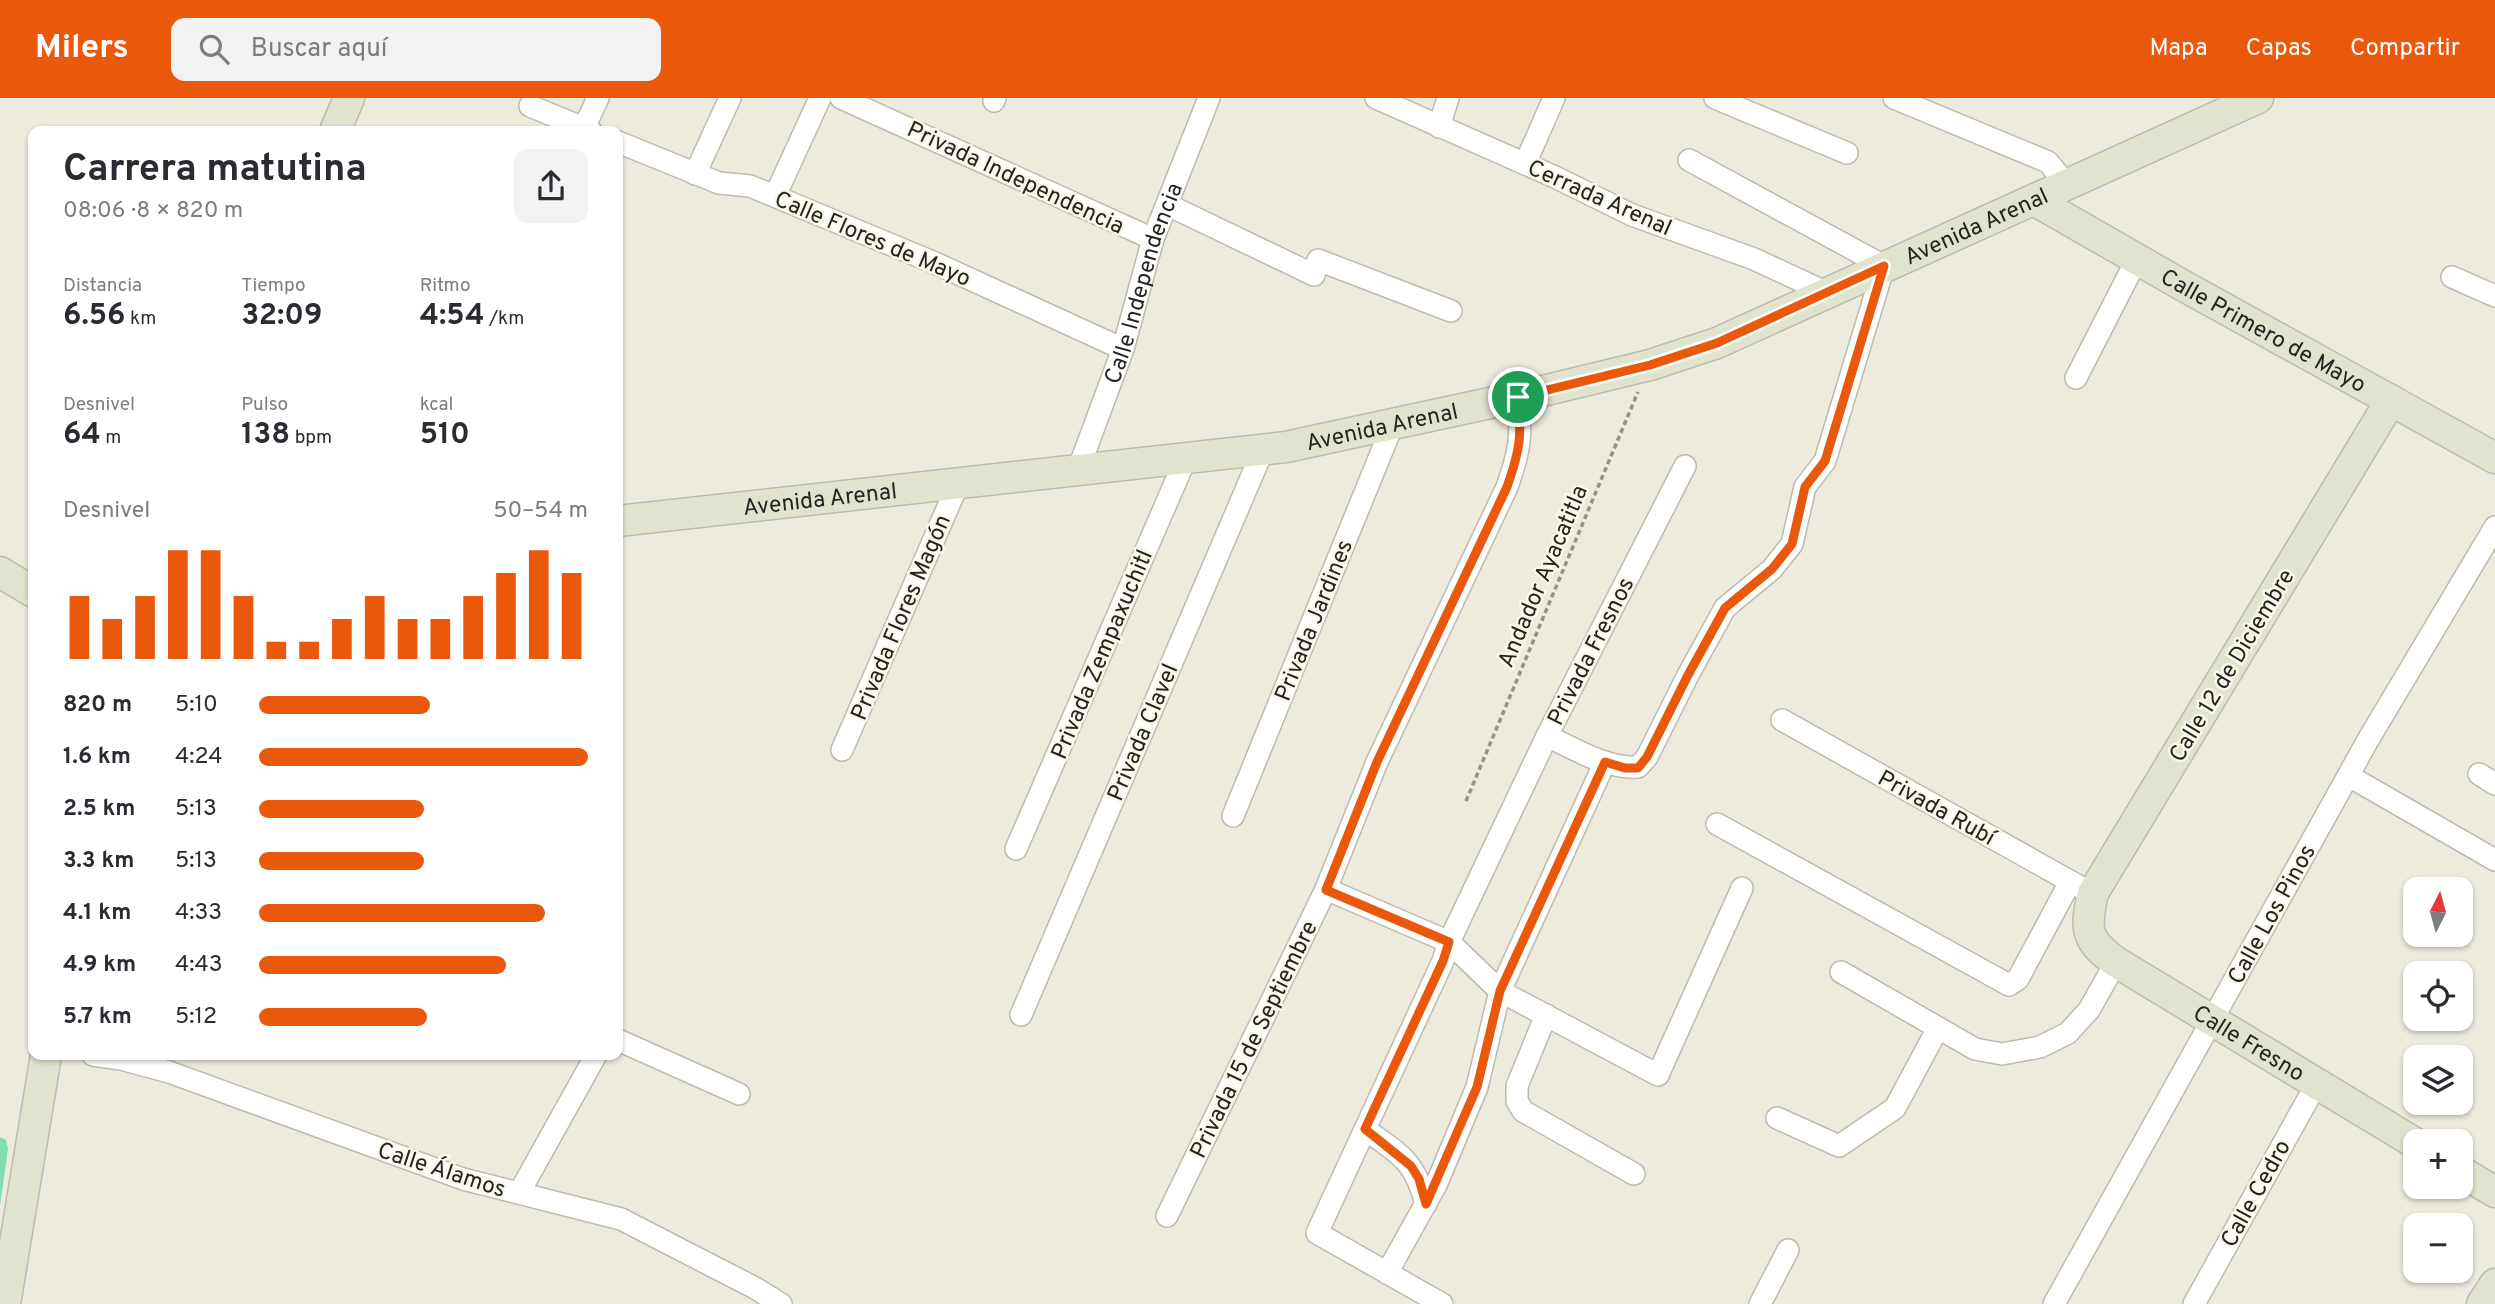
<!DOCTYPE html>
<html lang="es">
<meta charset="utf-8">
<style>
body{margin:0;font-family:Overpass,sans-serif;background:#f2f2f3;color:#2b2b33;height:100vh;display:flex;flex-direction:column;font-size:26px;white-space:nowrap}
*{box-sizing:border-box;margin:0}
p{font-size:23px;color:#7c7c81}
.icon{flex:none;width:38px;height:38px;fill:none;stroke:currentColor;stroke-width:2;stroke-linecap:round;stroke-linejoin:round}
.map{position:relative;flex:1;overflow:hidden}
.side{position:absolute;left:28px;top:28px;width:595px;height:934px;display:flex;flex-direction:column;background:#fff;border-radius:14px;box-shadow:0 2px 5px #0004}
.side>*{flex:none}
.needle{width:46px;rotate:6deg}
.controls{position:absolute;left:2403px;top:779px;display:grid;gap:14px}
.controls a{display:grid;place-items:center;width:70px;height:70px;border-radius:14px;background:#fff;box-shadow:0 2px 5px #0004;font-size:35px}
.pin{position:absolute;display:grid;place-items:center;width:60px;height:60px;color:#fff;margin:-30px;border:4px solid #fff;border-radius:50%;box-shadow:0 2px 7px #0007}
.round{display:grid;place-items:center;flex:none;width:74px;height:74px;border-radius:14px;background:#f2f2f3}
.overview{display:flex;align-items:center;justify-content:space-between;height:119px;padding:0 35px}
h1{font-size:38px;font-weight:700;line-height:52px}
.figures{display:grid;grid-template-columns:repeat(3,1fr);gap:10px;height:119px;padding:7px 35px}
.figures div{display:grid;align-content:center}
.figures b{font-size:30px;font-weight:700}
.figures small{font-size:19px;font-weight:400}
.figures p{font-size:19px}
.chart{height:196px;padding:14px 35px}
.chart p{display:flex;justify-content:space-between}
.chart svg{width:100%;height:126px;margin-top:7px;stroke:#ea580c;stroke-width:6}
ul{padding:0 35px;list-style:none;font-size:23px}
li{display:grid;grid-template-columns:112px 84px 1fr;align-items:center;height:52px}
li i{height:18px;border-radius:9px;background:#ea580c}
header{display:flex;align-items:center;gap:42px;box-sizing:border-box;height:98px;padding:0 35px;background:#ea580c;color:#fff}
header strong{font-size:33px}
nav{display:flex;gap:38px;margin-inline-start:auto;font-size:24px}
.search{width:490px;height:63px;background:#f2f2f3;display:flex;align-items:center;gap:18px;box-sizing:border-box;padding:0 24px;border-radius:14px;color:#7c7c81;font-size:26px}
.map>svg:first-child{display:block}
</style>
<header>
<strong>Milers</strong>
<div class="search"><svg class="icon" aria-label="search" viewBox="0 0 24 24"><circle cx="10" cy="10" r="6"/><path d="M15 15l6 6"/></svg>Buscar aquí</div>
<nav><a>Mapa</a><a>Capas</a><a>Compartir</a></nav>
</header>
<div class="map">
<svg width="2495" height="1206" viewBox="0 0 2495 1206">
<rect width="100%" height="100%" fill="#edebde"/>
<polygon fill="#82ddb3" points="0,1039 6,1042 8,1051 0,1108"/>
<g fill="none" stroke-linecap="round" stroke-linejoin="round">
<defs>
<g id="minor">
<polyline points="841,0 1153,141"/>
<polyline points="1376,0 1555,79 1632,117 1754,161 1825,194"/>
<polyline points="1715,0 1847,55"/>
<polyline points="1894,0 2048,64 2067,87"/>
<polyline points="994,3 995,0"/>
<polyline points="530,8 591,33"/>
<polyline points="1439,29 1448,0"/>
<polyline points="584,30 598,0"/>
<polyline points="618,44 719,85 750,88 935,165 1123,251"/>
<polyline points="1525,66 1554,0"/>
<polyline points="695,76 730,0"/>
<polyline points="775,98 820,0"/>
<polyline points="1168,107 1314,177 1318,162 1451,213"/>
<polyline points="2452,179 2495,198"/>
<polyline points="2076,280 2137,161"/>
<path id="s1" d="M 1078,372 L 1123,251 L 1153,141 L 1209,0"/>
<polyline points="1782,622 2082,790"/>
<path d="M 1547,638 C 1575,651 1606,671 1638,669 L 1647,659 L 1688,577 L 1725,510 L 1772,471 L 1792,446 L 1805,389 L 1825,363 L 1884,168 L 1689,62"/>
<polyline points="842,652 958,386"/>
<polyline points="2479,676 2495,686"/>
<polyline points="2349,678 2495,762"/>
<polyline points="1233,718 1393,326"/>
<polyline points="1717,726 2009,887 2018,881 2070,784"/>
<polyline points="1016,751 1186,360"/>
<polyline points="1326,791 1449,844 1500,893 1658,977 1742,790"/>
<polyline points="1841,874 1975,951 2002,956 2040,949 2068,935 2089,912 2116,864"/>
<polyline points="1021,917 1263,352"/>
<polyline points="1546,917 1517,988 1517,1003 1523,1013 1634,1076"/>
<polyline points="618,942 739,996"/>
<polyline points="93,957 121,961 169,974 463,1081 621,1121 755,1190 781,1206"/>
<polyline points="1777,1020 1839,1048 1895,1010 1938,930"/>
<path d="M 1365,1031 C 1400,1057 1414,1061 1426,1106"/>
<polyline points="519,1095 596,957"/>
<path d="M 1167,1118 L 1326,791 L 1377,664 L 1507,389 C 1520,352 1522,338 1518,299"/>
<polyline points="1387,1175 1436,1087 1477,989 1500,893 1605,664"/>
<polyline points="1442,1206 1317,1135 1443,863 1449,844 1547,638 1685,368"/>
<polyline points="1760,1206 1788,1152"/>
<polyline points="2054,1206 2368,642 2495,429"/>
<polyline points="2194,1206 2317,985"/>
</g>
<g id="secondary">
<polyline points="335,33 349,0"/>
<path id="s2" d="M 2034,102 L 2182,187 L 2495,360"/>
<path id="s3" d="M 2391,302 L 2093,795 C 2085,831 2085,842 2116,864 L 2415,1045"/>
<path id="s4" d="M 618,423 L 1286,349 L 1518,299 L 1650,267 L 1717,245 L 2258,0"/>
<polyline points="0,474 33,494"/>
<polyline points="2460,1073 2495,1094"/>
<polyline points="5,1206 46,957"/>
<polyline points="2482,1206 2495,1186"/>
</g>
</defs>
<use href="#minor" stroke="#bdbbae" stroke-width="24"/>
<use href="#secondary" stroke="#bdbbae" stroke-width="33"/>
<polyline stroke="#939289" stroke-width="3.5" stroke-dasharray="5 3.5" stroke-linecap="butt" points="1466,703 1638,294"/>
<use href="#minor" stroke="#fff" stroke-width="21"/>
<use href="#secondary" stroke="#e0e4ce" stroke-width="30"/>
</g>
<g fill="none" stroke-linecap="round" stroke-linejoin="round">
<defs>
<path id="route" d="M 1884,168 L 1825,363 L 1805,389 L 1792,446 L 1772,471 L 1725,510 L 1688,577 L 1647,659 L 1638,670 L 1625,670 L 1605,664 L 1500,893 L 1477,989 L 1426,1106 L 1419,1081 L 1411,1068 L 1365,1031 L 1443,863 L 1449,844 L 1326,792 L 1377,664 L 1507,389 C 1520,352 1522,338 1518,299 L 1650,267 L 1717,245 Z"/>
</defs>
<use href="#route" stroke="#fff" stroke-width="14"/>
<use href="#route" stroke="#ea580c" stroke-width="9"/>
</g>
<g text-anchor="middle" stroke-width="5" stroke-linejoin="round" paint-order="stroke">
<g font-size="23" fill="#252420" stroke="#faf8eb">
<text transform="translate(1016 79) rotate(25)" y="8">Privada Independencia</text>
<text transform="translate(1600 99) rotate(24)" y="8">Cerrada Arenal</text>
<text dy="8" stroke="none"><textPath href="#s4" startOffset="1400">Avenida Arenal</textPath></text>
<text transform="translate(873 140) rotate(23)" y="8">Calle Flores de Mayo</text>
<text dy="8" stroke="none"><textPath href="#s1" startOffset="198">Calle Independencia</textPath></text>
<text dy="8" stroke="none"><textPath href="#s2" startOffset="264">Calle Primero de Mayo</textPath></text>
<text dy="8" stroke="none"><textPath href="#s4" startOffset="770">Avenida Arenal</textPath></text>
<text dy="8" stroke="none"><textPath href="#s4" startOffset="203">Avenida Arenal</textPath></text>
<text transform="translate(1542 478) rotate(-67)" y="8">Andador Ayacatitla</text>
<text transform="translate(900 519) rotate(-67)" y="8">Privada Flores Magón</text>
<text transform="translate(1313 522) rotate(-68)" y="8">Privada Jardines</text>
<text transform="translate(1590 553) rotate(-63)" y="8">Privada Fresnos</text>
<text transform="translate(1101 556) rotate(-67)" y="8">Privada Zempaxuchitl</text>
<text transform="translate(2231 567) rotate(-59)" y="8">Calle 12 de Diciembre</text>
<text transform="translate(1142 634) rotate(-67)" y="8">Privada Clavel</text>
<text transform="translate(1937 709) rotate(29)" y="8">Privada Rubí</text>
<text transform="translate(2271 816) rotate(-61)" y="8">Calle Los Pinos</text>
<text transform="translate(1253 941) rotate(-64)" y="8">Privada 15 de Septiembre</text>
<text dy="8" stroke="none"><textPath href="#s3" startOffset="812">Calle Fresno</textPath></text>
<text transform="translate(442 1071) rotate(18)" y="8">Calle Álamos</text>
<text transform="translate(2255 1095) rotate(-61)" y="8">Calle Cedro</text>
</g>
</g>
</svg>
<div class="controls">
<a><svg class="needle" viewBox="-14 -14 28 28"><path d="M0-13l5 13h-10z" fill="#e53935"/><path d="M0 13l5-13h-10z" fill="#7c7c81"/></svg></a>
<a><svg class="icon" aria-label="locate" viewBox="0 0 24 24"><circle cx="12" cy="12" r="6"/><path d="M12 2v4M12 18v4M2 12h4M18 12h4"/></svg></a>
<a><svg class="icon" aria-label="layers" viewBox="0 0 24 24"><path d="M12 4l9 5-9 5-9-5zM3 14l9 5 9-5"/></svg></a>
<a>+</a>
<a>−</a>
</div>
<div class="pin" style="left:1518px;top:299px;background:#1e9e55"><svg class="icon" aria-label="arrive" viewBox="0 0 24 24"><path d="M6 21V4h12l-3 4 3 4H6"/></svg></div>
<section class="side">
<div class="overview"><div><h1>Carrera matutina</h1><p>08:06 · 8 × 820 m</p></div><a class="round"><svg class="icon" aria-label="share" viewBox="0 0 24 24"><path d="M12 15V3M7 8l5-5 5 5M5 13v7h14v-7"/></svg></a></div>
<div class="figures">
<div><p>Distancia</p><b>6.56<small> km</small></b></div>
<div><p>Tiempo</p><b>32:09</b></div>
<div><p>Ritmo</p><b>4:54<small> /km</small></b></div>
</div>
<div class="figures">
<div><p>Desnivel</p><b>64<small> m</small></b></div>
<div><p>Pulso</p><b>138<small> bpm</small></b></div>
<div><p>kcal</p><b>510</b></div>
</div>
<div class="chart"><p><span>Desnivel</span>50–54 m</p>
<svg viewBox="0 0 160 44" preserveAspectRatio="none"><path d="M5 44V22M15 44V30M25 44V22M35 44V6M45 44V6M55 44V22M65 44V38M75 44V38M85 44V30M95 44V22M105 44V30M115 44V30M125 44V22M135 44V14M145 44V6M155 44V14"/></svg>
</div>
<ul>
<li><b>820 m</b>5:10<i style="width:52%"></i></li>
<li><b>1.6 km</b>4:24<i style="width:100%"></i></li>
<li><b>2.5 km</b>5:13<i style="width:50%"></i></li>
<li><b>3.3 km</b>5:13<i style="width:50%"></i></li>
<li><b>4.1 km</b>4:33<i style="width:87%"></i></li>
<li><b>4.9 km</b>4:43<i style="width:75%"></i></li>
<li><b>5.7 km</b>5:12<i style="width:51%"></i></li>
</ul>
</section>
</div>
